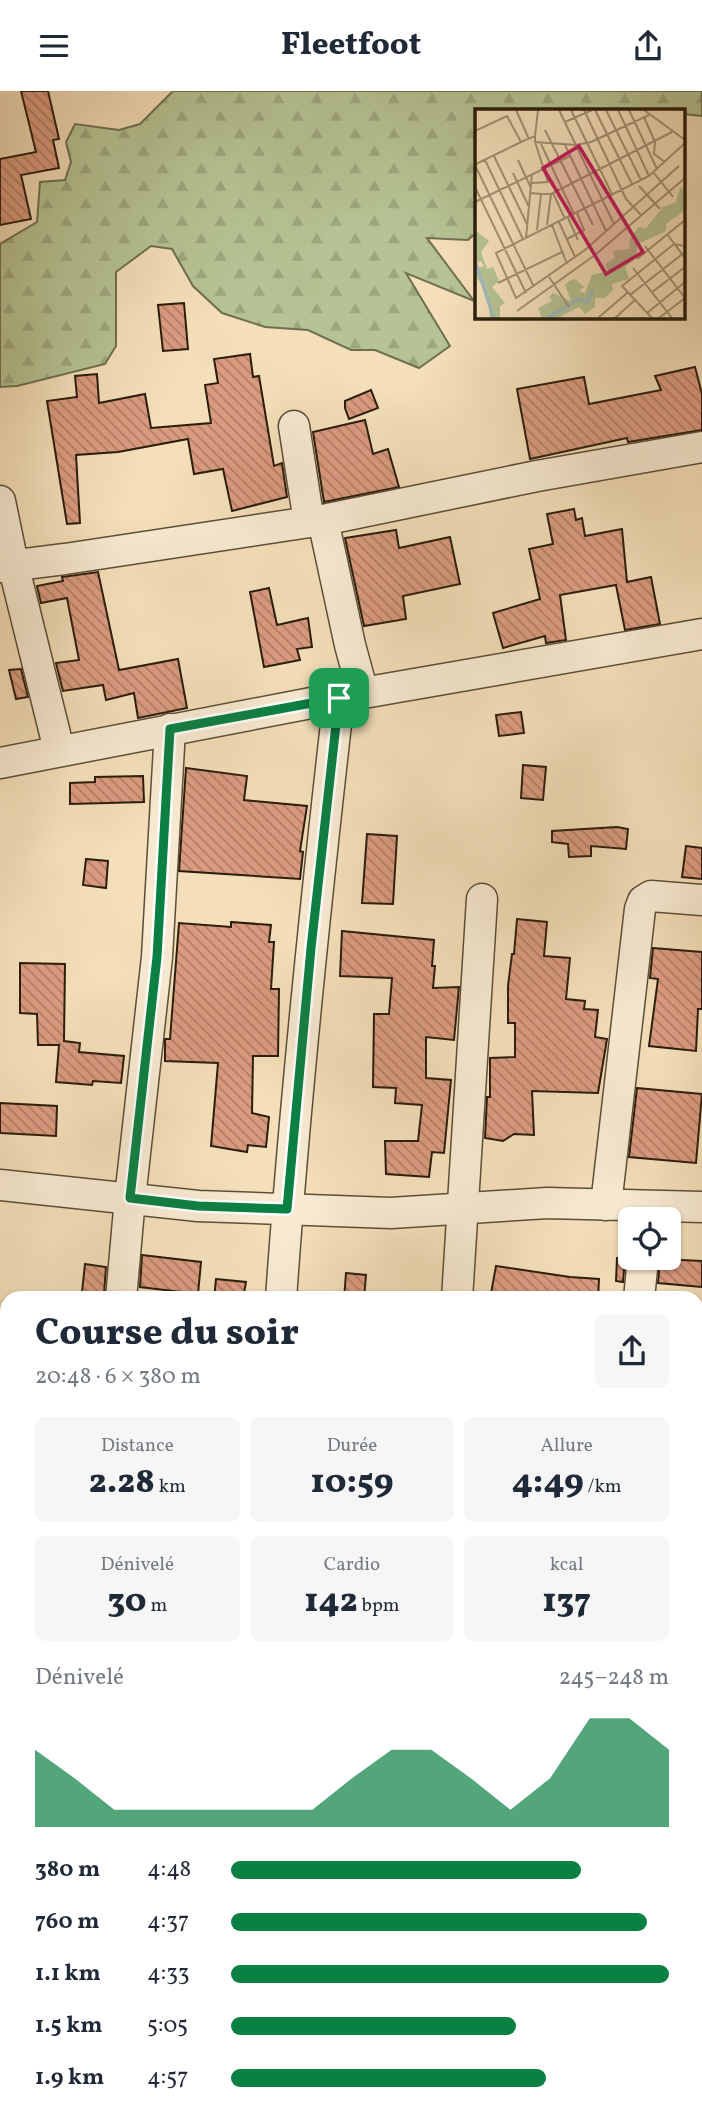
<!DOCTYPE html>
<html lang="fr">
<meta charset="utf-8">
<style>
body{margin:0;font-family:Vollkorn,serif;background:#f6f6f7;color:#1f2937;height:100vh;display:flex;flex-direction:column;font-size:26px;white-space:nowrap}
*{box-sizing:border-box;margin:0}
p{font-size:23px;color:#747a83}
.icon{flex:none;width:38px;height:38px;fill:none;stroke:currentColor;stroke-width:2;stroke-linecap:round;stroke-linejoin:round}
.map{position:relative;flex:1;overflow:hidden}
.sheet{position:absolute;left:0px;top:1200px;width:704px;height:830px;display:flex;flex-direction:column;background:#fff;border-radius:21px 21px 0 0;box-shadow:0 2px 5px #0004}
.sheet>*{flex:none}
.tools{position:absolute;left:618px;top:1116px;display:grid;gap:14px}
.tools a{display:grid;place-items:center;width:63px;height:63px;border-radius:10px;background:#fff;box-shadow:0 2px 5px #0004;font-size:35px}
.pin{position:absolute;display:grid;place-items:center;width:60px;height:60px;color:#fff;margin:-30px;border-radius:14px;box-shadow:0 4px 10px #0006}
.round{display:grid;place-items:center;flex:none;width:74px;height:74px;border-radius:10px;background:#f6f6f7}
.summary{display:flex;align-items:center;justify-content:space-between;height:119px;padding:0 35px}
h1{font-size:38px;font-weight:800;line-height:52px}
.stats{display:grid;grid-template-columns:repeat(3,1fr);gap:10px;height:119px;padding:7px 35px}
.stats div{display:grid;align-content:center;border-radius:10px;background:#f6f6f7;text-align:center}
.stats b{font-size:35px;font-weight:800}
.stats small{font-size:19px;font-weight:400}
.stats p{font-size:19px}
.chart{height:196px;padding:14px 35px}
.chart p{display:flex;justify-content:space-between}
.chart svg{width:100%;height:126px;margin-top:7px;fill:#0b8043;opacity:.7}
ul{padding:0 35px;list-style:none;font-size:23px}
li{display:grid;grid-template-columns:112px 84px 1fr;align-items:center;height:52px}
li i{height:18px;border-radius:9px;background:#0b8043}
header{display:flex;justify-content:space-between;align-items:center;height:91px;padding:0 35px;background:#fff;font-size:32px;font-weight:800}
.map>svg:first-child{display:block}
</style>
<header><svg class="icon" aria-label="menu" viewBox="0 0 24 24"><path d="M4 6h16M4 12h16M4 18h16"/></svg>Fleetfoot<svg class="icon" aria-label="share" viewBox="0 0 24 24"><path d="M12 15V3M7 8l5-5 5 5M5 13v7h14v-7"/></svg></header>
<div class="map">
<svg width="702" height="2030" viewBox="0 0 702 2030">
<defs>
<pattern id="forest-firs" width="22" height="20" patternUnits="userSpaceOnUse" patternTransform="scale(1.75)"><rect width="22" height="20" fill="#b6c394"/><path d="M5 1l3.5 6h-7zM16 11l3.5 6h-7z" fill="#9da77e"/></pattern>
<pattern id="building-back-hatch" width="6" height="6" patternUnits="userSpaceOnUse" patternTransform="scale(1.75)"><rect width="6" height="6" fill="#db9b80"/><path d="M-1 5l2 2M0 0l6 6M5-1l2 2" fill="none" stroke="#b27e67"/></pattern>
</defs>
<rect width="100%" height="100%" fill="#f4dfba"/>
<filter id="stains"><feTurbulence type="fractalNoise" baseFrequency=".00286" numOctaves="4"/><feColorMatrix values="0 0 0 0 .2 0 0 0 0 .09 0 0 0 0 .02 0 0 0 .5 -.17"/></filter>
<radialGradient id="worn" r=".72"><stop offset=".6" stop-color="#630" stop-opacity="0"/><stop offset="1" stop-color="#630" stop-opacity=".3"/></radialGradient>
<polygon fill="url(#forest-firs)" stroke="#707050" stroke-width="2" points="173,0 702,0 702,25 683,23 683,19 476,19 476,142 468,149 427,147 474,210 406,182 450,255 419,277 375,259 351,259 308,239 265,236 222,222 193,195 172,158 151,155 116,181 116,255 105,273 17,295 0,296 0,153 37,131 40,91 65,89 71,71 66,51 75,33 119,39 140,33"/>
<g fill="url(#building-back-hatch)" stroke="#2a1d0b" stroke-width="2">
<polygon points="21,0 48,0 59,48 53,49 59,77 21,84 31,128 0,134 0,68 36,61"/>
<polygon points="184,212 188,258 163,260 158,214"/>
<polygon points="250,263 253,286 259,285 274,375 282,372 287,406 232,420 223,378 194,383 188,348 118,361 76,364 80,432 67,433 47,310 77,306 75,285 97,283 99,312 145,303 151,337 211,332 205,294 218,292 214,268"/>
<polygon points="695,276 702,303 702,339 628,351 627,347 530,368 517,298 584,286 589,313 661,299 655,285"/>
<polygon points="371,299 378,317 349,328 345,317 345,310"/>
<polygon points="365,329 373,363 388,358 399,396 324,411 313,341"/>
<polygon points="574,418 576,429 582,427 585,445 622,438 627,491 651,486 660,533 625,539 616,494 560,504 566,549 546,552 545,545 503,557 493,522 540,508 529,458 553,453 547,423"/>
<polygon points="396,439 399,457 450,446 460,493 403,505 406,528 364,535 345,447"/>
<polygon points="98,481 119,579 178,568 187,617 138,627 134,602 106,609 103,594 63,600 56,572 79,569 67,507 41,512 37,495 63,490 62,486"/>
<polygon points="269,497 277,534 308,527 312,556 297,558 300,569 264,576 250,501"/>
<polygon points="21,578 28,606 16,608 9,579"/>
<polygon points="521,621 524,642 499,645 496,624"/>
<polygon points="523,674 546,676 543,709 521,707"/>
<polygon points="186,677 247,685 244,709 307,715 300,760 303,761 300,788 179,780"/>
<polygon points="143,685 144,711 70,713 70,692 95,691 95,686"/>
<polygon points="617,736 628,738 626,758 591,755 591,765 569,766 568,753 552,751 552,740"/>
<polygon points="367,743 397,745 393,813 362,812"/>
<polygon points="686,755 702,757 702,788 682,786"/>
<polygon points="86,768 108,770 106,797 83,794"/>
<polygon points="517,828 547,831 544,865 570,867 566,908 585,910 584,918 598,919 595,946 607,948 598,1002 532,1000 534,1044 514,1043 503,1050 485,1047 487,1006 490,1006 490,967 515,966 515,932 508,932 508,895 512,863 514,863"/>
<polygon points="231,831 271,834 269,851 274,851 271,898 279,898 278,965 253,965 252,1022 269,1026 266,1056 248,1054 247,1061 211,1055 218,972 165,970 165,948 170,948 179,832 231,836"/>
<polygon points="342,840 434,849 432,875 435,875 433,897 459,896 454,949 426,946 426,987 451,989 444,1062 432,1061 429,1086 386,1083 385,1050 418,1050 422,1014 395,1012 396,997 373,996 374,923 389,923 392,887 340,885"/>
<polygon points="653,857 702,861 702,918 698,918 696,960 649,955 658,888 650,887"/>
<polygon points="20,872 65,873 64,950 80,952 79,961 124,965 121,992 93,990 92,994 56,991 59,954 38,954 37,923 20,922"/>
<polygon points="637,997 702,1003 696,1072 629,1066"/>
<polygon points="0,1012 57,1015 56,1045 0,1042"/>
<polygon points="142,1164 201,1171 198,1203 140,1196"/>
<polygon points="617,1167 625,1167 623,1191 616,1190"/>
<polygon points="660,1168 702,1170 702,1196 658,1192"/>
<polygon points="85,1173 106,1176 104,1203 82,1201"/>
<polygon points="496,1175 570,1186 599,1188 598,1208 490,1208"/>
<polygon points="346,1182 366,1184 364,1208 344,1208"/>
<polygon points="216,1188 246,1191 243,1208 214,1208"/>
</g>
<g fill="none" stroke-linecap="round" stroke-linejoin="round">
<defs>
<g id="minor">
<polyline points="294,335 309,431"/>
<polyline points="0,410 13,473 59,659"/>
<polyline points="323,429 350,554 363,602"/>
<polyline points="0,476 65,468 323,429 537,385 702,356"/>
<polyline points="0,672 363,602 702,543"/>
<polyline points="0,1094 198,1115 391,1122 547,1112 702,1116"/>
<polyline points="606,1114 640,818 643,810 651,805 702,809"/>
<polyline points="121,1208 130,1107 157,866 170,638"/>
<path d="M 281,1208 C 295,1007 316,807 339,607"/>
<polyline points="457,1208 482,808"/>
<polyline points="639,1208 643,1167"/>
<polyline points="0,1549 7,1550"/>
<polyline points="696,1596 702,1596"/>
<polyline points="696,2012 702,2012"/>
<polyline points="42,2030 43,2023"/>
<polyline points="209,2030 209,2023"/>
<polyline points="373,2030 374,2023"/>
<polyline points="542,2030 542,2023"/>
</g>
</defs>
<use href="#minor" stroke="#5c4e37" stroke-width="33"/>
<use href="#minor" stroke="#f8ead2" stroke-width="30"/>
</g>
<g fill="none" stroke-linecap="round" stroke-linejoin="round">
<defs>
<polygon id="route" points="339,607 311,857 287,1118 198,1115 130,1107 157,866 170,638"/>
</defs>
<use href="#route" stroke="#fff" stroke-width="14"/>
<use href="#route" stroke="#0b8043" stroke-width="9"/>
</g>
<g transform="translate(475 18)">
<rect width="210" height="210" fill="#f4dfba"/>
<path d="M 0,121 L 14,132 L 6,143 L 12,160 L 18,158 L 24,172 L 17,178 L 30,194 L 25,197 L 25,209 L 15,209 L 11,178 L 0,168 L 0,160 L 9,157 L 6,152 L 0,154 Z" fill="#b6c394"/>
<path d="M 205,78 L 210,81 L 210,101 L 191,115 L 191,122 L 163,135 L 159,151 L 150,158 L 154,170 L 137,175 L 138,181 L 130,189 L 120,189 L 120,198 L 110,205 L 104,198 L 83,209 L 67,209 L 63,199 L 77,192 L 74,188 L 78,184 L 96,192 L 90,176 L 94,172 L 100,170 L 109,178 L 104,182 L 110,184 L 117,166 L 133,162 L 130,155 L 140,149 L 138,142 L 155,140 L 154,132 L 163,118 L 171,119 L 188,98 L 201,93 Z" fill="#b6c394"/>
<path fill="none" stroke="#9fbab9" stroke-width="3.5" d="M 0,152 L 19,209M 72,209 L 105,190 L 113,193 L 118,180"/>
<path fill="none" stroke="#a39174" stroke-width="2" d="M 41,1 L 54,30M 84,1 L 139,115M 96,1 L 137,85M 109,1 L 151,90 L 166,106M 120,1 L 157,75M 131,1 L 166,71M 143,1 L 174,67M 154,1 L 182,60M 169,1 L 210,31M 169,8 L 180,33 L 179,45 L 190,53M 90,13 L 117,1M 70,21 L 118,116M 0,22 L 32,7 L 46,33 L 60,27 L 60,33 L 101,36 L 116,33 L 174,6M 60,27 L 63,1M 66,35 L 99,105M 90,36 L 131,122M 19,47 L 52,115M 10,51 L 48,130M 43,51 L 56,79M 1,55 L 46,33M 0,56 L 59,178M 204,57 L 110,141 L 41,189 L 21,144 L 174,67 L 210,34M 38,64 L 54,98M 179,64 L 198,88M 57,74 L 73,73 L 60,33M 164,77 L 185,100M 0,78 L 51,184M 55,84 L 66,85 L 62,121M 78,84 L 90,110M 66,85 L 76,85 L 72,116M 76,85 L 197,23M 134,86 L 147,108M 0,93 L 95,47M 93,109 L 103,131M 84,113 L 100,148M 77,116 L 92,155M 192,125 L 210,149M 51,129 L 57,65M 92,130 L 109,121 L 102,104M 170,137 L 210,189M 162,150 L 210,111M 158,159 L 197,209M 74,168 L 94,198M 23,174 L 87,143M 176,184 L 210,158M 155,186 L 210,143M 42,202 L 120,146 L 210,69M 172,204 L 210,173M 123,209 L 152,184M 140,209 L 160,191M 177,209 L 147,177 L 199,135 L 210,137M 184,209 L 210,189"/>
<path fill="#c2185b" fill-opacity="0.15" stroke="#c2185b" stroke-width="3.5" d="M 104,37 L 168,143 L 131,165 L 68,59 Z"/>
<rect width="210" height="210" fill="none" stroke="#2a1d0b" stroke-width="3.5"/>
</g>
<rect width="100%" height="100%" filter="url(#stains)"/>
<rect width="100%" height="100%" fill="url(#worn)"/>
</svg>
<div class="tools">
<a><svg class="icon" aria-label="locate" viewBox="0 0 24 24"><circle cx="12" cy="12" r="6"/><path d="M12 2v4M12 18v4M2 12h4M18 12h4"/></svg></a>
</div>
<div class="pin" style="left:339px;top:607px;background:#1e9e55"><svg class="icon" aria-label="arrive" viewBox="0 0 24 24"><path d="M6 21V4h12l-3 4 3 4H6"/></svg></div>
<section class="sheet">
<div class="summary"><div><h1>Course du soir</h1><p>20:48 · 6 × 380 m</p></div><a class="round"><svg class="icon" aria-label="share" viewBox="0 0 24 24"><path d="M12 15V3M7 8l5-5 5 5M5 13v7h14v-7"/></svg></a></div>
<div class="stats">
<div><p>Distance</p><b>2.28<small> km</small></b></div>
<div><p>Durée</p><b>10:59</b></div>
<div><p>Allure</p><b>4:49<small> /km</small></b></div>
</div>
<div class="stats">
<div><p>Dénivelé</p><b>30<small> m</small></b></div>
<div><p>Cardio</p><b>142<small> bpm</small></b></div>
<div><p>kcal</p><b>137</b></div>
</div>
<div class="chart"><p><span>Dénivelé</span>245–248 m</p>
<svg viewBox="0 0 160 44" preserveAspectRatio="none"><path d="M0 44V17L10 27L20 38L30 38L40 38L50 38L60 38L70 38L80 27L90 17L100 17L110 27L120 38L130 27L140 6L150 6L160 17V44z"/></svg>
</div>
<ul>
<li><b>380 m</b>4:48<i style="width:80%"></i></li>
<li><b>760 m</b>4:37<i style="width:95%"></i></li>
<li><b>1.1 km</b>4:33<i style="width:100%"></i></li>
<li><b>1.5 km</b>5:05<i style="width:65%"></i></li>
<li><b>1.9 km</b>4:57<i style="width:72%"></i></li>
</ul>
</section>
</div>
